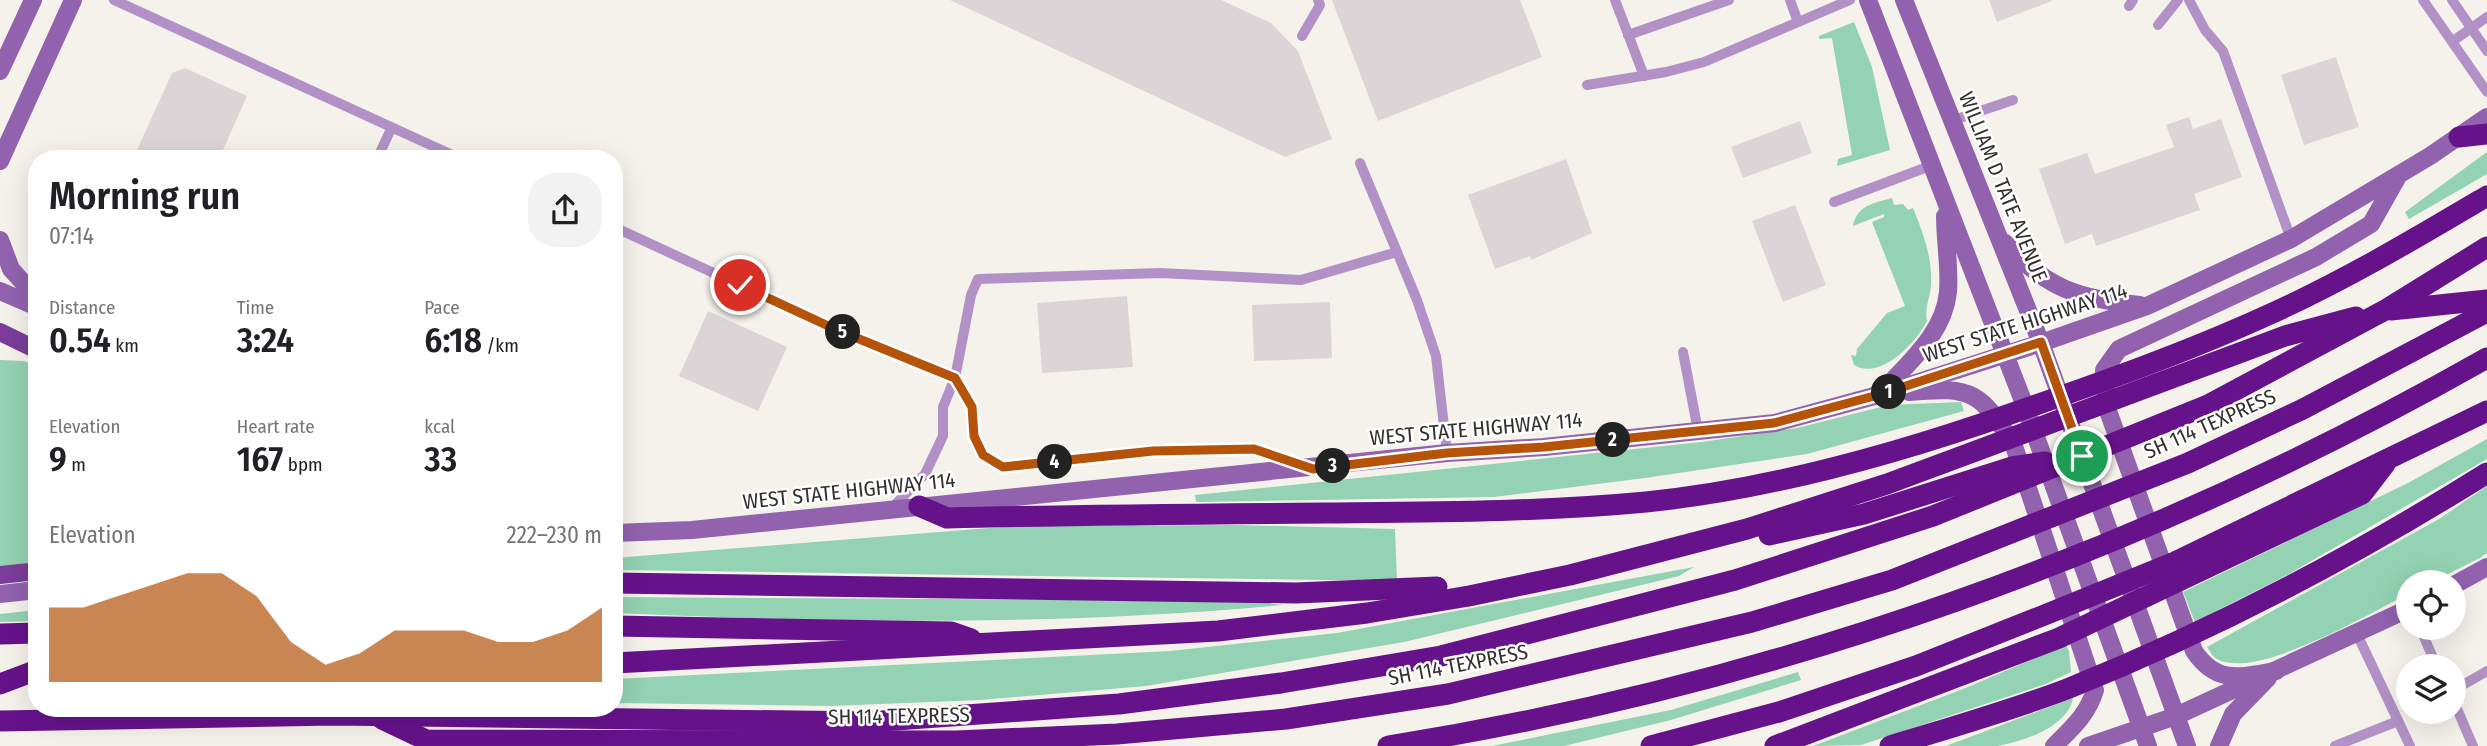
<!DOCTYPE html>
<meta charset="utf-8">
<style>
body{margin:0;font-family:"Fira Sans Condensed",sans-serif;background:#f2f2f2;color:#202124;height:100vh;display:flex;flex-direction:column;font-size:26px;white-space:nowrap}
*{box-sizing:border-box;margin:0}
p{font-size:23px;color:#757577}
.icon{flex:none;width:38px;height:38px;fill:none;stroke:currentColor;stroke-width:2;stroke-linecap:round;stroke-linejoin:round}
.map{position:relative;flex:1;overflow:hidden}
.drawer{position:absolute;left:28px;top:150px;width:595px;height:567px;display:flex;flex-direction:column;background:#fff;border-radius:28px;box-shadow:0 7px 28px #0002}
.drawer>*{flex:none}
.tools{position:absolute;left:2396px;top:570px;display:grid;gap:14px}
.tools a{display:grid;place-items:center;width:70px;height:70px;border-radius:50%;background:#fff;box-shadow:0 7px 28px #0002;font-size:35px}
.pin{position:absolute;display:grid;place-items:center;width:60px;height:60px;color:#fff;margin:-30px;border:4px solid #fff;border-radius:50%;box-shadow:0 2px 7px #0007}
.km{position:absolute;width:35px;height:35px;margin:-18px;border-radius:50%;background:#222;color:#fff;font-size:19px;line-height:35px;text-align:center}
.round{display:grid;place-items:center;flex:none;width:74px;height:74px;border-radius:28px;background:#f2f2f2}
.summary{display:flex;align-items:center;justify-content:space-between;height:119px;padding:0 21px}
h1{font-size:38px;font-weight:600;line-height:52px}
.figures{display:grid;grid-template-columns:repeat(3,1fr);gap:10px;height:119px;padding:7px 21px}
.figures div{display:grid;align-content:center}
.figures b{font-size:35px;font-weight:600}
.figures small{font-size:19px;font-weight:400}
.figures p{font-size:19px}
.chart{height:196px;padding:14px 21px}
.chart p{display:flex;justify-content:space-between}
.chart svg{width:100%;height:126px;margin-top:7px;fill:#b45309;opacity:.7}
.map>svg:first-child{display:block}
</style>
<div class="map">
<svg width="2487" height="746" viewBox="0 0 2487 746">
<rect width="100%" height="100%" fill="#f5f2ec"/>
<g fill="#93d2b2">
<polygon points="1854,22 1872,67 1890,150 1837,166 1838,159 1852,155 1832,38 1819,39 1819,36"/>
<polygon points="2487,152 2487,174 2409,219 2405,212"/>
<path d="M 1892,198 L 1894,205 L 1903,204 L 1908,210 L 1913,208 C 1923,233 1932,256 1931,283 C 1931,296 1924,308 1927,321 C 1916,343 1880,381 1854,365 L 1851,355 L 1856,356 L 1857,349 L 1887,313 L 1905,306 L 1872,222 L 1884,217 L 1884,214 L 1853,226 C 1857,205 1874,203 1892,198 Z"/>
<polygon points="0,360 24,361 37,367 37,561 0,567"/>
<polygon points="1961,402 1964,411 1807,454 1645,478 1494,497 1196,502 1195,495 1702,442 1797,428 1889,405"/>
<polygon points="2487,439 2487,459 2289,574 2195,622 2183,592 2408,483"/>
<path d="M 2487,486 L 2487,553 L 2480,558 L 2430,583 L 2408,583 L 2408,594 C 2370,613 2256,681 2217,659 C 2213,657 2210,652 2207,647 L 2439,519 Z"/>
<polygon points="1236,525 1395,529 1397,581 614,570 614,558 1014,526"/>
<polygon points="1694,567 1679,576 1404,642 1146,686 980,700 830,706 614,703 614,679 1170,651 1337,633"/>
<path d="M 614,597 L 1252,601 L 1283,605 C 1060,626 837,623 614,613 Z"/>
<polygon points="37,610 37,621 0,622 0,614"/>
<polygon points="2066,645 2069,651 2071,672 2046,684 1861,745 1813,746 1963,689"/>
<polygon points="1798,672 1801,680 1671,720 1564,746 1492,746 1671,710"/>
<path d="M 2073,698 C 2068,727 2022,742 1997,746 C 1981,746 1962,746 1946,746 Z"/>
</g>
<g fill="#dcd5d7">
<polygon points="950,0 1221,0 1271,23 1298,51 1332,139 1285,157"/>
<polygon points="1332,0 1520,0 1542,57 1378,121"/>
<polygon points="1989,0 2051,0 2052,1 1997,22"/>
<polygon points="2336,57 2359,127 2304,145 2281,75"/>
<polygon points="185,68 247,96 219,159 133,159 172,73"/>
<polygon points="2189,117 2193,129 2221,119 2242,177 2194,194 2200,210 2096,246 2092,234 2065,244 2039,169 2087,153 2095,174 2174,147 2166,125"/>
<polygon points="1800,121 1812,153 1743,178 1731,147"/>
<polygon points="1566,159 1592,233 1531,260 1530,256 1495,269 1468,195"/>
<polygon points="1795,205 1826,285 1783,302 1752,221"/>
<polygon points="1127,296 1133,367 1042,373 1037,303"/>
<polygon points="1330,302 1332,358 1254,361 1252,305"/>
<polygon points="708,311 787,347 758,411 679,376"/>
</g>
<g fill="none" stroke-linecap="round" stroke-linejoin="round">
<g stroke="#b292c6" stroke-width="10">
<polyline points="114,0 461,159"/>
<polyline points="1615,0 1644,76"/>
<polyline points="1790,0 1798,22"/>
<polyline points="2189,0 2205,30 2223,51 2291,239"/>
<polyline points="2423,0 2487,92"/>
<polyline points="2452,0 2487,51"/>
<polyline points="2129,6 2133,0"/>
<polyline points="2158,25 2178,0"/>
<polyline points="1628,35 1729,0"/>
<polyline points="1302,36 1320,5 1318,0"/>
<polyline points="2453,41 2487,17"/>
<polyline points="1587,85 1666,72 1704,62 1850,0"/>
<polyline points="1951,121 2013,100"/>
<polyline points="377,159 391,129"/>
<polyline points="1360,163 1417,300 1436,356 1447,453"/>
<polyline points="1834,202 1930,166"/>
<polyline points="614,227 837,330 955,378 972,407 974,436 983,455 1003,467 1153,451 1254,449 1301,464"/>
<polyline points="1683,352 1698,431"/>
<polyline points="890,510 925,474 943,436 943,407 955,378 971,295 978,279 1160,273 1301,280 1397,252"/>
<polyline points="2420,628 2437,667"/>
<polyline points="2357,634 2410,746"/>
<polyline points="2454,690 2487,671"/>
<polyline points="2454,702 2473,746"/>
<polyline points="2335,746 2398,721"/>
</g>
<g stroke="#9262ae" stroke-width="18">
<polyline points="1868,0 2023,401 2148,746"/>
<polyline points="1904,0 2041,343 2187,746"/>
<polyline points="0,71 33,0"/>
<polyline points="0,161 73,0"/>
<polyline points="0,240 11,269 37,298"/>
<path d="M 2005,243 C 2046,289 2080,299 2140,305"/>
<polyline points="0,291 37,307"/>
<path d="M 1909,392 C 1973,386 1981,392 2014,446 L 2095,690 C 2088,714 2072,728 2054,746"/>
<path d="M 1881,393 C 1908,363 1944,334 1948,292 C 1950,267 1945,241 1945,216"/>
<polyline points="614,533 692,530 1447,453 1544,447 1775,423 1878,395 2041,343 2147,306 2291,239 2430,156 2487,117"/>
<polyline points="2454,585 2487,567"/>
<polyline points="0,594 37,590"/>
<path d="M 2276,671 C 2240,677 2217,685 2194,651 L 2107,408 L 2104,370 L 2119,349 L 2316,257 L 2371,224 L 2397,178"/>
<polyline points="2088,746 2176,716 2408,609"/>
<polyline points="2219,746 2233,714 2268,678"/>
</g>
<g stroke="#7a3d9b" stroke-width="18">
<polyline points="0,332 37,350"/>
<polyline points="0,575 37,571"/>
</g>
<g stroke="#66128b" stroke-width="21">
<polyline points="2459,137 2487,134"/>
<polyline points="2391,310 2487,300"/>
<path d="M 919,506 L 947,518 C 1073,515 1199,514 1325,513 C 1432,512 1540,512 1646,502 C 1767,490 1899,453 2013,413 C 2099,383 2185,353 2268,315 C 2344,281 2416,238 2487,196"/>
<polyline points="1769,535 1864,514 2012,467 2045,462"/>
<polyline points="614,583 1296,593 1437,587"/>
<polyline points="614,626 951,632 971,639"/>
<polyline points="0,634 37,633"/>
<polyline points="614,663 1218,631 1367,613 1469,596 1570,575 1747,529 1887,484 2285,336 2356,317"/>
<polyline points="0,684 37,670"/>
<polyline points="382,719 426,740 956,741 1117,734 1286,719 1448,694 1752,622 1892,580 2188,463 2303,409 2487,312"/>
<polyline points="0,721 333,715 868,722 1119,704 1281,683 1441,656 1735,580 1933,516 2208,405 2387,309 2487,247"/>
<path d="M 1388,746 C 1774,685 2147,551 2487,358"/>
<polyline points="1651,746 1779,712 1916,666 2047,614 2175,562 2487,411"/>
<polyline points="1775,746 2059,638 2362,494 2385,464"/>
<path d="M 1890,746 C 1949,728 2009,711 2067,689 C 2214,630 2353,557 2487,473"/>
</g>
</g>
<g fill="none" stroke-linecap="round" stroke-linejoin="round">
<defs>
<polyline id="route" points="740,285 837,330 955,378 972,407 974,436 983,455 1003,467 1153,451 1254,449 1313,469 1447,453 1544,447 1774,423 1878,395 2041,342 2082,456"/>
</defs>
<use href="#route" stroke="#fff" stroke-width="14"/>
<use href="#route" stroke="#b45309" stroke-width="9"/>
</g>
<g text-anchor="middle" stroke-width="5" stroke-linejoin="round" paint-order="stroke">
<g font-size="21" fill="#32312e" stroke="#fff">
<text transform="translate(2003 187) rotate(68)" y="7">WILLIAM D TATE AVENUE</text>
<text transform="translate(2025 323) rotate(-18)" y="7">WEST STATE HIGHWAY 114</text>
<text transform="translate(2210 424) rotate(-24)" y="7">SH 114 TEXPRESS</text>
<text transform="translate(1476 429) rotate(-5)" y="7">WEST STATE HIGHWAY 114</text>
<text transform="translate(849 491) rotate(-6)" y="7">WEST STATE HIGHWAY 114</text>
<text transform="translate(1458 665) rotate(-11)" y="7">SH 114 TEXPRESS</text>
<text transform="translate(899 716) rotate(-1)" y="7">SH 114 TEXPRESS</text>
</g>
</g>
</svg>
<div class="tools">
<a><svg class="icon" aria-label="locate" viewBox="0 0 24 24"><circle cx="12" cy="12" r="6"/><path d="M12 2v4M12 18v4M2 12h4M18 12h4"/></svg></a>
<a><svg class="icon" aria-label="layers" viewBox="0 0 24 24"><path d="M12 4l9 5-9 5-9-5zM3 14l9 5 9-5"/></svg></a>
</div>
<div class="pin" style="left:2082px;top:456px;background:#1e9e55"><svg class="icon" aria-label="arrive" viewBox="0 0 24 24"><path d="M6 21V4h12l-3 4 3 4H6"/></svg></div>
<div class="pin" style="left:740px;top:285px;background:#d93025"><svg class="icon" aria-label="check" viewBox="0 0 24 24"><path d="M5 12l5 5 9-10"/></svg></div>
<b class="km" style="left:1889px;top:392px">1</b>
<b class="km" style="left:1613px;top:440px">2</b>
<b class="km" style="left:1333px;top:466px">3</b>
<b class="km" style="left:1055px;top:462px">4</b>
<b class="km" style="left:843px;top:332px">5</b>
<section class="drawer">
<div class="summary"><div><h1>Morning run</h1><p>07:14</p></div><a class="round"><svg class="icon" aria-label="share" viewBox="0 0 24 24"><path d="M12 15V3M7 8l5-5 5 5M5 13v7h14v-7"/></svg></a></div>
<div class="figures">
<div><p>Distance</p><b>0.54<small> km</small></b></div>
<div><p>Time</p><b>3:24</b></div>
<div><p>Pace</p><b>6:18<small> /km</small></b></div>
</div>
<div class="figures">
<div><p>Elevation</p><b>9<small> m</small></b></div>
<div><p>Heart rate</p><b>167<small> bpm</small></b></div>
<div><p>kcal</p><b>33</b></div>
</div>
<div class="chart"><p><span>Elevation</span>222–230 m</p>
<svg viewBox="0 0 160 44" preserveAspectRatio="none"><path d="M0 44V18L10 18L20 14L30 10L40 6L50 6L60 14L70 30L80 38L90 34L100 26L110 26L120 26L130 30L140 30L150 26L160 18V44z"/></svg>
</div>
</section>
</div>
